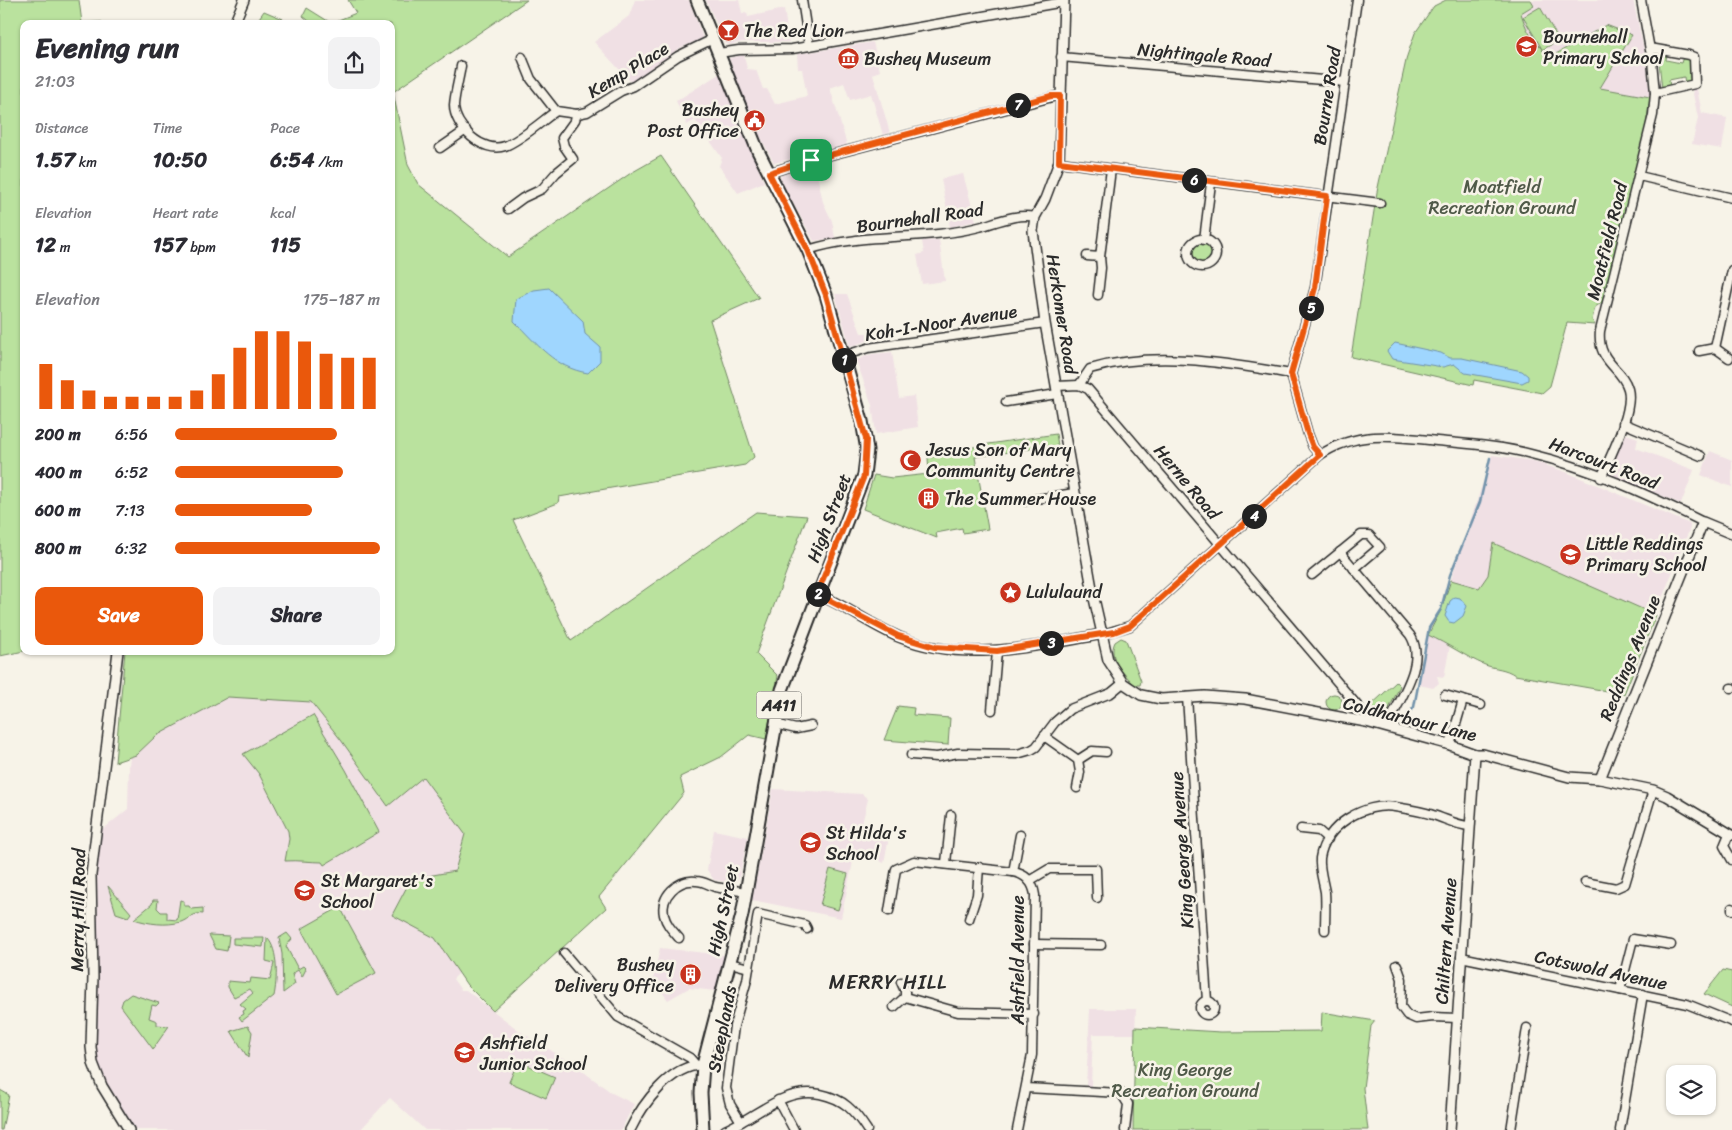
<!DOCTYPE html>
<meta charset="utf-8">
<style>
body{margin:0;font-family:Sriracha,sans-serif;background:#f2f2f3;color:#2b2b33;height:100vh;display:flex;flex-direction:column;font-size:19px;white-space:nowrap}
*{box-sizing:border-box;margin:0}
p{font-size:16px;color:#7c7c81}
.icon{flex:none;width:28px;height:28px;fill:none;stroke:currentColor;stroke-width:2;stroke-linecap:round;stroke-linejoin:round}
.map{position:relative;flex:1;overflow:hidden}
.drawer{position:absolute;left:20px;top:20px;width:375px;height:635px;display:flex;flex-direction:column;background:#fff;border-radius:10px;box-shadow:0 1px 4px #0004}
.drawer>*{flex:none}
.buttons{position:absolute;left:1666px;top:1065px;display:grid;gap:10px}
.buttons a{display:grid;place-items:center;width:50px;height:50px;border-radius:10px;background:#fff;box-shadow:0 1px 4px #0004;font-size:25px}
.pin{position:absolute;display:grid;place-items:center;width:42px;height:42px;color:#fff;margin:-21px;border-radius:10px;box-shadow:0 2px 8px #0006}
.km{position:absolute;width:25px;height:25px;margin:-12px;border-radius:50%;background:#222;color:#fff;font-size:14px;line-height:25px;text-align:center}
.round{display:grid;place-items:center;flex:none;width:52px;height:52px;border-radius:10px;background:#f2f2f3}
.overview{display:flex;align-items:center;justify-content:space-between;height:85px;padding:0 15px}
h1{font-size:28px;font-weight:800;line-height:38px}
.stats{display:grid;grid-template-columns:repeat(3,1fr);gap:8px;height:85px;padding:5px 15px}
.stats div{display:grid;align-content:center}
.stats b{font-size:21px;font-weight:800}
.stats small{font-size:14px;font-weight:400}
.stats p{font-size:14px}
.chart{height:140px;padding:10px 15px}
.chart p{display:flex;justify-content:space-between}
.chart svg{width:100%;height:90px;margin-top:5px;stroke:#ea580c;stroke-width:6}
.action{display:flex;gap:10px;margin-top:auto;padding:10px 15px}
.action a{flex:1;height:58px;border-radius:10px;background:#ea580c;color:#fff;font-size:20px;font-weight:800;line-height:58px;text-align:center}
.action a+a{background:#f2f2f3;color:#2b2b33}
ul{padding:0 15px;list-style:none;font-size:16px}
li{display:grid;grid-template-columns:80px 60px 1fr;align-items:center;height:38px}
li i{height:12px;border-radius:6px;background:#ea580c}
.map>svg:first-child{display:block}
</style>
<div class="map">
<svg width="1732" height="1130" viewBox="0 0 1732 1130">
<rect width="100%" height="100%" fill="#f7f3e8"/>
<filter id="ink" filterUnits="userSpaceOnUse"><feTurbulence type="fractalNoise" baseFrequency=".02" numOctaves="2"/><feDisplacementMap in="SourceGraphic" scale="10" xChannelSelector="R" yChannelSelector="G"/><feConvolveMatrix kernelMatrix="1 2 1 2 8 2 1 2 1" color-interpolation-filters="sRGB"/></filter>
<g filter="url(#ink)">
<g fill="#f0e0e4">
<polygon points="635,0 689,0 703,38 678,49 631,82 594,42 629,16"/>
<polygon points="706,0 739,0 742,13 747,13 748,17 784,9 789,42 742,42 729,45 725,43"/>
<polygon points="1447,0 1633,0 1646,59 1650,97 1407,56 1415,33"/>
<polygon points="873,42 880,71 873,74 890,133 883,135 871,94 850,100 844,83 830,88 847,145 774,163 750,117 729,58 744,55 747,69 756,70 763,89 767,89 775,104 807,96 802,69 798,69 797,54"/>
<polygon points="719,74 764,182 738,193 719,166 722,158 695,120 687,125 676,101"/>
<polygon points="1692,89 1697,89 1702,113 1727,118 1722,149 1692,144 1698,118"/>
<polygon points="815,165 823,202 832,221 835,238 814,241 780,180 781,175"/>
<polygon points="963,174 976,221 950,227 941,179"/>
<polygon points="939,240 945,281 922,284 917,255 924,253 922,241"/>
<polygon points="835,294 847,294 861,333 867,333 869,340 850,347"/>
<polygon points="892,352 899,398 914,396 918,427 876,434 872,405 856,360 872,354"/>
<polygon points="1626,434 1638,438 1636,448 1694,470 1681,504 1608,473"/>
<polygon points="1710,451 1732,460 1732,487 1701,475"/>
<polygon points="1492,455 1534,461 1566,472 1690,524 1690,528 1624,694 1515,675 1506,669 1486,665 1450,645 1444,677 1437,676 1439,683 1433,688 1419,685 1428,635 1441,610"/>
<polygon points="363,651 524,908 453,979 461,990 466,990 521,1032 573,1064 612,1093 634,1104 621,1130 425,1130 390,1098 360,1130 136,1130 100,1073 95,1047 98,989 97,874 101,831 128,809 129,765 139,678"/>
<polygon points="773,789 862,794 868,799 861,828 890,832 884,863 878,860 854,857 841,918 752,900"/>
<polygon points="714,830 748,837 739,878 734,883 714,880 707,870"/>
<polygon points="660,948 724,955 715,991 689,988 668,1000 653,980"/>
<polygon points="1090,1009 1136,1009 1135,1034 1093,1034 1091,1086 1086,1086"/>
</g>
<g fill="#bae29e" stroke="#728664">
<polygon points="0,0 79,0 82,23 102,22 24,24 24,651 0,656"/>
<polygon points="348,0 527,0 393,92 408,165 418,184 508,257 631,173 661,156 759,298 710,320 754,457 745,465 559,497 558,503 513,520 571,641 756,512 807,516 756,654 778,676 766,739 749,735 721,757 680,777 684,793 599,897 606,908 493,1011 467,985 435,938 392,915 411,879 455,871 465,834 423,777 388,806 341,740 311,702 228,697 156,736 136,755 115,762 125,651 391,651 391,24 307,24 309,21 303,16 307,8 331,23 356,13"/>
<path d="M 1446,0 L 1531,0 L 1534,5 L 1521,13 C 1525,27 1531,39 1542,49 L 1523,17 L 1540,7 L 1559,40 L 1542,50 L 1549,58 L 1606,25 L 1632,35 L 1600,88 L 1650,97 L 1645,134 L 1603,302 L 1595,307 L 1592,320 L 1595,325 L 1567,323 L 1550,386 L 1542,393 L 1474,380 L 1473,385 L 1351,357 L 1377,192 L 1407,56 L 1415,33 L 1434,6 Z"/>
<polygon points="264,11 283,19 280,24 255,24"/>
<polygon points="1658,52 1667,53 1666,60 1681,63 1683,57 1691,59 1693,81 1685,84 1684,77 1669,80 1670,87 1662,89"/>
<circle cx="1202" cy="253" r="11"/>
<polygon points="1056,434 1058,445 975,457 988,529 963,533 962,528 936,533 937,538 863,509 874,475 892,478 929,474 928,458 982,445"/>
<path d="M 1493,543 L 1656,615 L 1624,694 L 1515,675 C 1505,668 1496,669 1485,665 C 1466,657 1448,644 1428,635 L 1441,610 L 1451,580 L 1479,588 L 1488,575 Z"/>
<path d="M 1121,638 L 1126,640 L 1141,681 L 1140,685 L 1135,685 C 1124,674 1107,658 1115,642 Z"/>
<polygon points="1396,682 1400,686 1387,713 1383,717 1375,715 1369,707"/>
<circle cx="1334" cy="702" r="8"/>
<polygon points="898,706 914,708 913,715 950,718 948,745 884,740"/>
<path d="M 313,715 L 346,770 L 379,832 L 324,865 L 322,862 C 311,862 297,860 285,861 L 289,839 L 288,831 L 259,774 L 243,754 Z"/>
<polygon points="830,869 848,874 838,910 820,905"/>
<polygon points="108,886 131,913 128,917 116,913"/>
<path d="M 153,900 L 158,900 L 157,908 L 161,912 L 167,912 L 167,919 L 177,920 L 180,900 L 184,901 L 184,906 L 189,906 L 191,909 L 203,908 L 203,914 C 194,912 189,919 181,922 C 166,926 149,924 134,919 L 152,904 Z"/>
<polygon points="340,907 376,973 336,994 301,929"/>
<polygon points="287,933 292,939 286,946 298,969 303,966 306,969 302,977 298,970 292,974 295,984 283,993 282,954 279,938"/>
<polygon points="209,935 229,936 227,951 216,949"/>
<polygon points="233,938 264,938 263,947 233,944"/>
<path d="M 267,938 C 279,949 277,982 274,996 L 242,1021 L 239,1017 L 244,1014 L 243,1011 L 246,1009 L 240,1004 L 253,993 L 250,989 L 234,997 L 228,987 L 228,981 L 250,983 L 251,978 L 270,980 L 274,963 L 266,961 Z"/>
<polygon points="1723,970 1732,972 1732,1007 1704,994"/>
<polygon points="131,994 159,1003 156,1006 152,1005 149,1018 157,1021 157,1025 169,1026 153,1049 121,1006 123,1000"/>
<polygon points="1322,1012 1375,1021 1371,1026 1363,1088 1368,1130 1133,1130 1135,1027 1221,1032 1321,1031"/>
<polygon points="248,1026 252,1032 248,1058 231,1031"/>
<polygon points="518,1061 555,1077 546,1098 509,1082"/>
<polygon points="0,1090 9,1095 2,1130 0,1130"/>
</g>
<g fill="#9fd6fe" stroke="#7192aa">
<path d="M 549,288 L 583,321 L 585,334 L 600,347 L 600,361 L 588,373 C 555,368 537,344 514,321 L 516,299 L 534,290 Z"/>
<polygon points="1395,343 1441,353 1450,358 1462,358 1522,371 1528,376 1528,380 1522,383 1465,373 1454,364 1443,367 1392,359 1387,351"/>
<polygon points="1455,597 1460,598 1467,606 1463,616 1454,623 1449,622 1445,616 1450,601"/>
</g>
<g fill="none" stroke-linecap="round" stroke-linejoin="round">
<polyline stroke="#7192aa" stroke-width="2.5" points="1407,717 1414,707 1429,628 1441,609 1450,575 1480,502 1490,458"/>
<defs>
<g id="minor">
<polyline points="802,0 809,46"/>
<polyline points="1650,48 1689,55 1694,57 1695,84 1655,93"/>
<polyline points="719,53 739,50 792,49 1064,2"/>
<polyline points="522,57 531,79 556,111"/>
<polyline points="1061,57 1345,82"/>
<path d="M 461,66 C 459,79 455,92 454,105 C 454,127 483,154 505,146 C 521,140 542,121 556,111 L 577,114 L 587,112 L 621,91 L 634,86 L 678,56 L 713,39"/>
<polyline points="440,148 466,130"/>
<polyline points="1059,162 1380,203"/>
<polyline points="769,173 800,163 1060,95"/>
<polyline points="1639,176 1732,198"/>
<polyline points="508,209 523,198 542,189 556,173 573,159 564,146 562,138 575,120 577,114"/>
<circle cx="1202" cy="253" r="14"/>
<polyline points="1204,240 1211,183"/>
<path d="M 808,250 C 863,232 924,241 979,227 C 997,222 1017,213 1035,217"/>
<polyline points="1087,256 1100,257"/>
<polyline points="1098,295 1101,268 1100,257 1111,169"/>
<polyline points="1715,348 1732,270"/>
<polyline points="1699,351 1715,348 1729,358"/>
<polyline points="843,356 868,348 1045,323"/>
<path d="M 1079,385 L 1090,369 C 1155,350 1226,363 1291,374"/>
<polyline points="1056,386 1079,385 1088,389 1362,711"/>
<polyline points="1006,402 1057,394"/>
<polyline points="1623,423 1701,456"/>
<path d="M 1320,455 C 1357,430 1395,436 1437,441 C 1468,444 1500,446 1531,454 C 1590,468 1649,495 1703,522"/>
<path d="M 1601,478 C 1610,457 1634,411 1628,389 C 1622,367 1597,363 1600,331 L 1653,115 L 1655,93 L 1652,61 L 1641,0"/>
<polyline points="1025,501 1074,493"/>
<path d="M 1340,552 L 1410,635 C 1428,662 1398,701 1387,727"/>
<polyline points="1312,575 1361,535 1369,535 1380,547 1354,569"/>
<polyline points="1103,634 1130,626 1320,455 1313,447 1308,434 1291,374 1315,288 1357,0"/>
<polyline points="1731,688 1732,688"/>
<polyline points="1445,695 1481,705"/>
<polyline points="1187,697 1207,1001"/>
<polyline points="992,710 997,651"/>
<polyline points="775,724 796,729 811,726"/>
<polyline points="1044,736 1078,760 1080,772 1077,788"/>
<polyline points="1450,745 1463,700"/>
<polyline points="911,755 937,757 958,753 1017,754 1031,750 1036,747 1055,722 1070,709 1111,693 1123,683"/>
<polyline points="1078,760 1092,751 1106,752"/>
<polyline points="1301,829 1319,831 1328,839"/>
<polyline points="1729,834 1724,846 1732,860"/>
<polyline points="946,863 951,815"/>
<polyline points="1013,872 1020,835"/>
<polyline points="1029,881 1049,869 1096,869 1097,898"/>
<polyline points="1585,882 1616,888 1625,884 1653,790"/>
<polyline points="1732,908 1732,910"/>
<path d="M 889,911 L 896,869 L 914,861 L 1013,872 C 1026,874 1033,882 1035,895 L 1032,1055 L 1017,1130"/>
<polyline points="969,919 977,895 979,867"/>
<path d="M 1325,930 C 1325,918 1326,904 1325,892 C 1323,881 1319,869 1320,858 C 1325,825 1365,802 1395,807 C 1408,809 1421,811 1433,815 C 1446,819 1456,825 1469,826"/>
<path d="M 679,938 C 672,930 666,924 664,915 C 660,896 678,879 696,881 C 703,881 709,885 715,887 C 725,889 736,890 746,892"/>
<polyline points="1034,944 1101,945"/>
<polyline points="564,953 618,1017 690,1058 696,1065"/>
<polyline points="1461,957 1687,1004 1732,1022"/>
<polyline points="730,963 749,968"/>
<polyline points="1397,965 1402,979 1401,1007 1407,1015 1416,1019 1433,1017 1457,1018"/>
<polyline points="1620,990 1633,939 1671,945"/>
<polyline points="905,997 958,1012 1034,1014"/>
<circle cx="1207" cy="1008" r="7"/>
<polyline points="894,1007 905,997 905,991 901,982"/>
<polyline points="1026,1088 1121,1093 1128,1104 1125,1130"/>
<polyline points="778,1100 794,1130"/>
<polyline points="741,1122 730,1104 726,1088 734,1026 747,980 758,914 805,925 807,929"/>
<path d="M 725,1130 C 757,1117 783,1087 820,1094 C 844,1099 854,1110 867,1130"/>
<polyline points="1511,1130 1527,1028"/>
<polyline points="1620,1130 1643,994"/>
</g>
<g id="tertiary">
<polyline points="1064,0 1059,162 1045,199 1035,217 1033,231 1045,323 1093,594 1108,660 1123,683 1141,695 1161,699 1205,696 1245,699 1366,722 1450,745 1475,754 1483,754 1569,777 1600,779 1653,790 1667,796 1732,835"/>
<polyline points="234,24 244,0"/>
<path d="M 817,594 C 846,606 871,625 899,637 C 964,664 1036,646 1103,634"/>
<polyline points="118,651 91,875 93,977 91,1047 93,1063 102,1086 129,1130"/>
<polyline points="1600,779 1703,522 1732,534"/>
<path d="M 630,1130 C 642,1105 671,1064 703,1065"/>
<polyline points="1450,1130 1475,754"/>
</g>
<polyline id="primary" points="697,0 758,151 808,250 826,295 862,421 867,450 864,475 782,690 742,915 703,1065 701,1093 703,1130"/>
</defs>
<use href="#minor" stroke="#2b2b2b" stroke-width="11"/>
<use href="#tertiary" stroke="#2b2b2b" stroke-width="12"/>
<use href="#primary" stroke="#2b2b2b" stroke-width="15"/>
<use href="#minor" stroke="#f7f3e8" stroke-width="8"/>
<use href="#tertiary" stroke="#f7f3e8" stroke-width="9"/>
<use href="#primary" stroke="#f7f3e8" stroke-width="11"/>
</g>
</g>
<g fill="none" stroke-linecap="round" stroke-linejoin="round" filter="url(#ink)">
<defs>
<polygon id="route" points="1051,96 1060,96 1059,162 1327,196 1315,288 1291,374 1308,434 1313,447 1320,455 1130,626 1114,632 997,651 935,647 898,636 817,594 864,476 866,439 826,295 808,250 769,173 800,163"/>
</defs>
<use href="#route" stroke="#fff" stroke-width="10"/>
<use href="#route" stroke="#ea580c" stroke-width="6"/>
</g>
<defs>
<symbol id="bar-disc" viewBox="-11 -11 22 22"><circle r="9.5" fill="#c8321e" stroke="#f7f3e8"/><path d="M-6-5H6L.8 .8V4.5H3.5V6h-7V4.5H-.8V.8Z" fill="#fff"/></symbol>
<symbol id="school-disc" viewBox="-11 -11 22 22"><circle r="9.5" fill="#c8321e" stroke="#f7f3e8"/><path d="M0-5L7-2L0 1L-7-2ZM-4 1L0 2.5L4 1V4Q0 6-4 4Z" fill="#fff"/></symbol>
<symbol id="museum-disc" viewBox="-11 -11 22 22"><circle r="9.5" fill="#c8321e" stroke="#f7f3e8"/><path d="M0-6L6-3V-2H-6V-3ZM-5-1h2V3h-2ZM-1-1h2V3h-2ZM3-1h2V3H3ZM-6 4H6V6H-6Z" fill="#fff"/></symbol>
<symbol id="civic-disc" viewBox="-11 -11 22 22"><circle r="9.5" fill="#c8321e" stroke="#f7f3e8"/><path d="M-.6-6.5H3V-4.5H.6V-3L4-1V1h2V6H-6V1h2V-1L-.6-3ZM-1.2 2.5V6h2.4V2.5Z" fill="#fff"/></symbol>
<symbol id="mosque-disc" viewBox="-11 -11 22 22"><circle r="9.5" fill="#c8321e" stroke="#f7f3e8"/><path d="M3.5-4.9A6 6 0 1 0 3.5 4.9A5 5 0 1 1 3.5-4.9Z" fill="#fff"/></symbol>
<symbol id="building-disc" viewBox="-11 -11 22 22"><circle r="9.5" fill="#c8321e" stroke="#f7f3e8"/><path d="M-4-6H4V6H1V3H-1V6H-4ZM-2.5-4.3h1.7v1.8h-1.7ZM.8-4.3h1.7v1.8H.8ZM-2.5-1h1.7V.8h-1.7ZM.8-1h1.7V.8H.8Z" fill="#fff"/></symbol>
<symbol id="sight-disc" viewBox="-11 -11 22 22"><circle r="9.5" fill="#c8321e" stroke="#f7f3e8"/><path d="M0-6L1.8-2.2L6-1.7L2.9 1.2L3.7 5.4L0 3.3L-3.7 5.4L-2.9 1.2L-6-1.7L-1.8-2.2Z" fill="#fff"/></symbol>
</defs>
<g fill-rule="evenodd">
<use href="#bar-disc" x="716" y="18" width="25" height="25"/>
<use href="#school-disc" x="1514" y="34" width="25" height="25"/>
<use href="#museum-disc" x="836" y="46" width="25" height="25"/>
<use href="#civic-disc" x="742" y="108" width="25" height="25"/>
<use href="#mosque-disc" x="898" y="448" width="25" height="25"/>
<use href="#building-disc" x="916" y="486" width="25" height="25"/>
<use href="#school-disc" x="1558" y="542" width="25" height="25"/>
<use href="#sight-disc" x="998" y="580" width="25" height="25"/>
<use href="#school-disc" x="798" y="830" width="25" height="25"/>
<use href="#school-disc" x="292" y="878" width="25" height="25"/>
<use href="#building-disc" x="678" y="962" width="25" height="25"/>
<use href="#school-disc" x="452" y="1040" width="25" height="25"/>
</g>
<g text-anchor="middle" stroke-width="5" stroke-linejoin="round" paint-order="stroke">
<rect fill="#f7f3e8" stroke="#686764" stroke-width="1" x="756.5" y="691.5" width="45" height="27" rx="4"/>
<g font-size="16" font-weight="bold" fill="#2b2b2b">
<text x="779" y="711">A411</text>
</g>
<g font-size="18" fill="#2b2b2b" stroke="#f7f3e8" text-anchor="start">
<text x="744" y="37">The Red Lion</text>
<text x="1543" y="43">Bournehall<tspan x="1543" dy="21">Primary School</tspan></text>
<text x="864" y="65">Bushey Museum</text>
<text x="739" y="116" text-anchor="end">Bushey<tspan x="739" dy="21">Post Office</tspan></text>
<text x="926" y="456">Jesus Son of Mary<tspan x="926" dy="21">Community Centre</tspan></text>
<text x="945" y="505">The Summer House</text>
<text x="1586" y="550">Little Reddings<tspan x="1586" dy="21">Primary School</tspan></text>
<text x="1026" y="598">Lululaund</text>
<text x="826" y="839">St Hilda's<tspan x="826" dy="21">School</tspan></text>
<text x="321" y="887">St Margaret's<tspan x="321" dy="21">School</tspan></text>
<text x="674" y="971" text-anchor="end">Bushey<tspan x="674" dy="21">Delivery Office</tspan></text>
<text x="480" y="1049">Ashfield<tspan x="480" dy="21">Junior School</tspan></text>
</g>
<g font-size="18" fill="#2b2b2b" stroke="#f7f3e8">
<text transform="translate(1204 55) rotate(5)" y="6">Nightingale Road</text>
<text transform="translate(628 70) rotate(-31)" y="6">Kemp Place</text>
<text transform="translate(1327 96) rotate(-81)" y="6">Bourne Road</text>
<text transform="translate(920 218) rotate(-8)" y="6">Bournehall Road</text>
<text transform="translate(1607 241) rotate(-76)" y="6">Moatfield Road</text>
<text transform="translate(1062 314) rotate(81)" y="6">Herkomer Road</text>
<text transform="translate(941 323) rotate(-9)" y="6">Koh-I-Noor Avenue</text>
<text transform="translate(1604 463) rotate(21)" y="6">Harcourt Road</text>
<text transform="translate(1187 482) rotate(50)" y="6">Herne Road</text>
<text transform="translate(829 518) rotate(-69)" y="6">High Street</text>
<text transform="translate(1630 658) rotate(-68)" y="6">Reddings Avenue</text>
<text transform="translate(1410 719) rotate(14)" y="6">Coldharbour Lane</text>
<text transform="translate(1182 850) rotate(-94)" y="6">King George Avenue</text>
<text transform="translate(78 910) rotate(-89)" y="6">Merry Hill Road</text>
<text transform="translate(723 910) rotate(-78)" y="6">High Street</text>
<text transform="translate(1446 941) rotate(-86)" y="6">Chiltern Avenue</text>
<text transform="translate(1018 960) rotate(-90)" y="6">Ashfield Avenue</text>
<text transform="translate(1601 970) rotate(12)" y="6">Cotswold Avenue</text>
<text transform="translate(722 1029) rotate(-79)" y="6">Steeplands</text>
</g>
<g font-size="18" fill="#4f5948" stroke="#f7f3e8">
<text x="1502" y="193">Moatfield<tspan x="1502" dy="21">Recreation Ground</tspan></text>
<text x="1185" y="1076">King George<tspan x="1185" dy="21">Recreation Ground</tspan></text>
</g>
<g font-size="20" letter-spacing="1" fill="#2b2b2b" stroke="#f7f3e8">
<text x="888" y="989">MERRY HILL</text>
</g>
</g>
</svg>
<div class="buttons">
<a><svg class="icon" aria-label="layers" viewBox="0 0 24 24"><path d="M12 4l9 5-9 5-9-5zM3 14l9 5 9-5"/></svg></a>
</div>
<div class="pin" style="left:811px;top:160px;background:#1e9e55"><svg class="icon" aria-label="arrive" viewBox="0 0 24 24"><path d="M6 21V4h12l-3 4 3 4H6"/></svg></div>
<b class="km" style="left:844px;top:360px">1</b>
<b class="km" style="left:818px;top:594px">2</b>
<b class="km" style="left:1051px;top:643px">3</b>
<b class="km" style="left:1254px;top:516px">4</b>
<b class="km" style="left:1311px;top:308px">5</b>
<b class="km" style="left:1194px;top:180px">6</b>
<b class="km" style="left:1018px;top:105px">7</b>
<section class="drawer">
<div class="overview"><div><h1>Evening run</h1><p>21:03</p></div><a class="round"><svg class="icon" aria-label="share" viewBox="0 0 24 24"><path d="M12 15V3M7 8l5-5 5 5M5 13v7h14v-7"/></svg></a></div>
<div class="stats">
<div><p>Distance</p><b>1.57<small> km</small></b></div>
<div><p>Time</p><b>10:50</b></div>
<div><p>Pace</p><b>6:54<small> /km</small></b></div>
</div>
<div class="stats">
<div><p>Elevation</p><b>12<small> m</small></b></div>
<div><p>Heart rate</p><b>157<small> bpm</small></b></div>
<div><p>kcal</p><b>115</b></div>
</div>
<div class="chart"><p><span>Elevation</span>175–187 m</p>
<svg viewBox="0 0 160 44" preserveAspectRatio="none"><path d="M5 44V22M15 44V30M25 44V35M35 44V38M45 44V38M55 44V38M65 44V38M75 44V35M85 44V27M95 44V14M105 44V6M115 44V6M125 44V11M135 44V17M145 44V19M155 44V19"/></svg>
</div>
<ul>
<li><b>200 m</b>6:56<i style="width:79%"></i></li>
<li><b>400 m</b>6:52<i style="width:82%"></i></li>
<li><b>600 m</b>7:13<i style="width:67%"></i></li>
<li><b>800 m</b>6:32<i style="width:100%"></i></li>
</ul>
<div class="action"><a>Save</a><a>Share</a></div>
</section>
</div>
